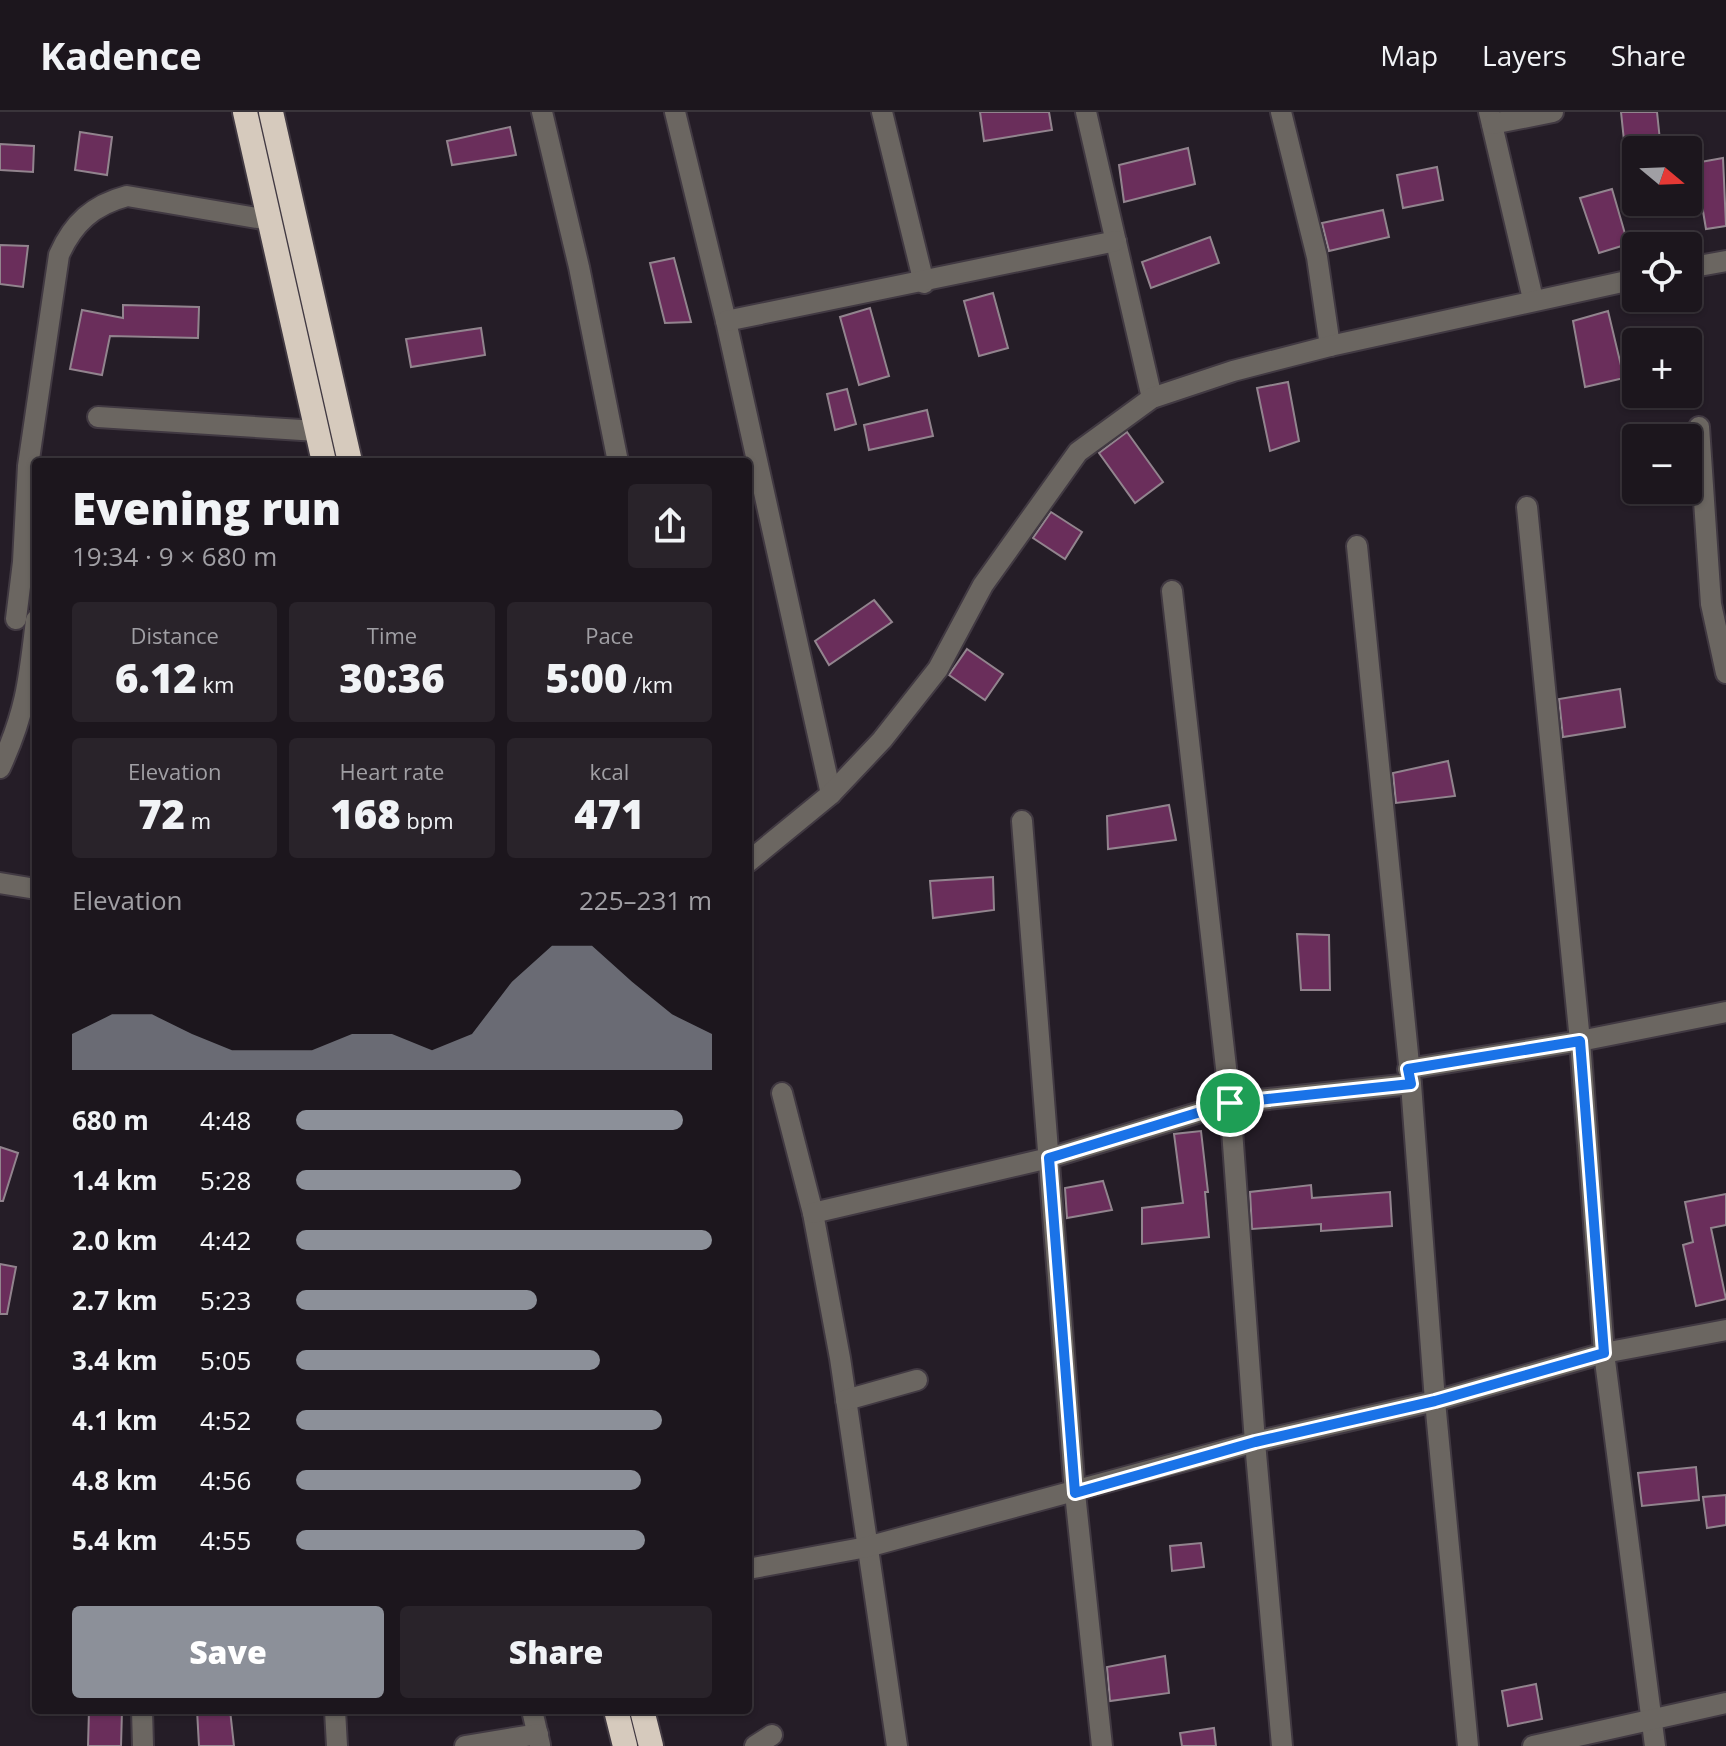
<!DOCTYPE html>
<meta charset="utf-8">
<style>
body{margin:0;font-family:"Open Sans",sans-serif;background:#29232a;color:#f1f3f6;height:100vh;display:flex;flex-direction:column;font-size:30px;white-space:nowrap}
*{box-sizing:border-box;margin:0}
p{font-size:26px;color:#a09fa4}
.icon{flex:none;width:44px;height:44px;fill:none;stroke:currentColor;stroke-width:2;stroke-linecap:round;stroke-linejoin:round}
.map{position:relative;flex:1;overflow:hidden}
.drawer{position:absolute;left:32px;top:346px;width:720px;height:1256px;display:flex;flex-direction:column;background:#1c161d;border-radius:8px;box-shadow:0 2px 6px #0004,0 0 0 2px #3a353b}
.drawer>*{flex:none}
.needle{width:52px;rotate:109deg}
.buttons{position:absolute;left:1622px;top:24px;display:grid;gap:16px}
.buttons a{display:grid;place-items:center;width:80px;height:80px;border-radius:8px;background:#1c161d;box-shadow:0 2px 6px #0004,0 0 0 2px #3a353b;font-size:40px}
.pin{position:absolute;display:grid;place-items:center;width:68px;height:68px;color:#fff;margin:-34px;border:4px solid #fff;border-radius:50%;box-shadow:0 2px 8px #0007}
.round{display:grid;place-items:center;flex:none;width:84px;height:84px;border-radius:8px;background:#29232a}
.summary{display:flex;align-items:center;justify-content:space-between;height:136px;padding:0 40px}
h1{font-size:44px;font-weight:800;line-height:60px}
.metrics{display:grid;grid-template-columns:repeat(3,1fr);gap:12px;height:136px;padding:8px 40px}
.metrics div{display:grid;align-content:center;border-radius:8px;background:#29232a;text-align:center}
.metrics b{font-size:40px;font-weight:800}
.metrics small{font-size:22px;font-weight:400}
.metrics p{font-size:22px}
.chart{height:224px;padding:16px 40px}
.chart p{display:flex;justify-content:space-between}
.chart svg{width:100%;height:144px;margin-top:8px;fill:#8c9099;opacity:.7}
.action{display:flex;gap:16px;margin-top:auto;padding:16px 40px}
.action a{flex:1;height:92px;border-radius:8px;background:#8c9099;color:#fff;font-size:32px;font-weight:800;line-height:92px;text-align:center}
.action a+a{background:#29232a;color:#f1f3f6}
ul{padding:0 40px;list-style:none;font-size:26px}
li{display:grid;grid-template-columns:128px 96px 1fr;align-items:center;height:60px}
li i{height:20px;border-radius:10px;background:#8c9099}
header{display:flex;align-items:center;gap:48px;box-sizing:border-box;height:112px;padding:0 40px;background:#1c161d;border-bottom:2px solid #3a353b}
header strong{font-size:38px}
nav{display:flex;gap:44px;margin-inline-start:auto;font-size:28px}
.map>svg:first-child{display:block}
</style>
<header>
<strong>Kadence</strong>
<nav><a>Map</a><a>Layers</a><a>Share</a></nav>
</header>
<div class="map">
<svg width="1726" height="1634" viewBox="0 0 1726 1634">
<rect width="100%" height="100%" fill="#251d27"/>
<g fill="#6a2e5b" stroke="#92848e" stroke-width="2">
<polygon points="980,0 1049,0 1052,18 984,29"/>
<polygon points="1621,0 1657,0 1661,38 1625,38"/>
<polygon points="510,15 516,43 452,53 447,29"/>
<polygon points="80,20 112,25 107,63 75,58"/>
<polygon points="0,32 34,34 33,60 0,58"/>
<polygon points="1188,36 1195,72 1124,90 1119,53"/>
<polygon points="1723,46 1726,114 1706,117 1695,51"/>
<polygon points="1437,55 1443,88 1403,96 1397,63"/>
<polygon points="1612,77 1628,132 1599,141 1580,86"/>
<polygon points="1383,98 1389,125 1329,139 1322,111"/>
<polygon points="1210,125 1219,151 1151,176 1142,150"/>
<polygon points="0,133 28,134 23,175 0,172"/>
<polygon points="674,146 691,210 665,211 650,151"/>
<polygon points="993,181 1008,236 979,244 964,189"/>
<polygon points="123,193 199,195 198,226 110,224 102,263 70,257 82,198 123,206"/>
<polygon points="870,196 889,264 859,273 840,205"/>
<polygon points="1608,199 1624,266 1585,275 1573,209"/>
<polygon points="481,216 485,243 411,255 406,227"/>
<polygon points="1288,270 1299,329 1270,339 1257,276"/>
<polygon points="847,277 856,312 835,318 827,282"/>
<polygon points="927,298 933,324 869,338 864,313"/>
<polygon points="1127,320 1163,370 1135,391 1099,341"/>
<polygon points="1051,400 1082,420 1065,447 1033,426"/>
<polygon points="874,488 892,510 829,553 815,529"/>
<polygon points="967,537 1003,562 985,588 949,563"/>
<polygon points="1620,577 1625,615 1563,625 1559,587"/>
<polygon points="1448,649 1455,684 1396,691 1393,661"/>
<polygon points="1169,693 1176,728 1108,737 1107,704"/>
<polygon points="993,765 994,798 933,806 930,769"/>
<polygon points="1297,822 1329,823 1330,878 1301,878"/>
<polygon points="1201,1019 1208,1080 1205,1080 1209,1125 1142,1132 1142,1096 1183,1091 1174,1022"/>
<polygon points="0,1035 18,1041 3,1089 0,1089"/>
<polygon points="1103,1069 1112,1098 1067,1106 1065,1076"/>
<polygon points="1311,1073 1312,1086 1390,1080 1392,1114 1321,1119 1321,1112 1252,1117 1250,1080"/>
<polygon points="1726,1082 1726,1113 1711,1116 1726,1187 1696,1194 1683,1133 1693,1130 1685,1090"/>
<polygon points="0,1152 16,1155 7,1202 0,1202"/>
<polygon points="1696,1355 1699,1388 1642,1394 1638,1361"/>
<polygon points="1726,1383 1726,1413 1707,1416 1703,1385"/>
<polygon points="1201,1431 1204,1455 1172,1459 1170,1434"/>
<polygon points="1165,1544 1169,1581 1110,1589 1107,1555"/>
<polygon points="1536,1572 1542,1607 1508,1614 1502,1579"/>
<polygon points="89,1598 122,1598 121,1634 88,1634"/>
<polygon points="197,1598 230,1598 234,1634 199,1634"/>
<polygon points="1214,1616 1216,1634 1182,1634 1180,1621"/>
</g>
<g fill="none" stroke-linecap="round" stroke-linejoin="round">
<defs>
<g id="minor">
<polyline points="542,0 579,155 618,350"/>
<polyline points="675,0 726,209 831,682"/>
<polyline points="882,0 924,171"/>
<polyline points="1086,0 1152,286"/>
<polyline points="1281,0 1317,145 1330,234"/>
<polyline points="1489,0 1533,187"/>
<polyline points="1492,12 1553,0"/>
<polyline points="1688,156 1726,149"/>
<polyline points="726,209 1116,129"/>
<polyline points="98,305 317,319"/>
<polyline points="1699,315 1711,492 1726,561"/>
<polyline points="1527,395 1580,929 1604,1241 1655,1634"/>
<polyline points="1357,434 1411,972 1435,1289 1468,1634"/>
<polyline points="1172,479 1230,991 1255,1330 1282,1634"/>
<path d="M 16,507 L 23,450 L 28,354 L 59,143 C 73,111 93,93 127,84 L 269,108"/>
<path d="M 0,656 C 26,600 29,568 36,508"/>
<polyline points="1022,709 1075,1381 1102,1634"/>
<polyline points="748,750 831,682 882,628 938,557 983,473 1078,340 1152,286 1233,259 1330,234 1636,167"/>
<polyline points="0,771 36,777"/>
<polyline points="1408,957 1580,929 1726,900"/>
<polyline points="782,981 813,1101 840,1246 897,1634"/>
<polyline points="813,1101 1049,1046 1230,991 1411,972"/>
<polyline points="846,1288 917,1268"/>
<polyline points="748,1457 867,1435 1255,1330 1435,1289 1604,1241 1726,1218"/>
<polyline points="142,1598 143,1634"/>
<polyline points="335,1598 337,1634"/>
<polyline points="532,1598 540,1633"/>
<polyline points="465,1634 538,1622"/>
<polyline points="755,1634 772,1623"/>
<polyline points="1533,1634 1726,1591"/>
</g>
<g id="highway">
<polyline points="245,0 324,350"/>
<polyline points="271,0 350,350"/>
<polyline points="616,1598 625,1634"/>
<polyline points="642,1598 651,1634"/>
</g>
</defs>
<use href="#minor" stroke="#413942" stroke-width="24"/>
<use href="#highway" stroke="#413942" stroke-width="28"/>
<use href="#minor" stroke="#6b6661" stroke-width="20"/>
<use href="#highway" stroke="#d6cabd" stroke-width="24"/>
</g>
<g fill="none" stroke-linecap="round" stroke-linejoin="round">
<defs>
<polygon id="route" points="1580,929 1604,1241 1435,1289 1255,1330 1075,1381 1049,1046 1230,991 1411,972 1408,957"/>
</defs>
<use href="#route" stroke="#fff" stroke-width="16"/>
<use href="#route" stroke="#1a73e8" stroke-width="10"/>
</g>
</svg>
<div class="buttons">
<a><svg class="needle" viewBox="-14 -14 28 28"><path d="M0-13l5 13h-10z" fill="#e53935"/><path d="M0 13l5-13h-10z" fill="#a09fa4"/></svg></a>
<a><svg class="icon" aria-label="locate" viewBox="0 0 24 24"><circle cx="12" cy="12" r="6"/><path d="M12 2v4M12 18v4M2 12h4M18 12h4"/></svg></a>
<a>+</a>
<a>−</a>
</div>
<div class="pin" style="left:1230px;top:991px;background:#1e9e55"><svg class="icon" aria-label="arrive" viewBox="0 0 24 24"><path d="M6 21V4h12l-3 4 3 4H6"/></svg></div>
<section class="drawer">
<div class="summary"><div><h1>Evening run</h1><p>19:34 · 9 × 680 m</p></div><a class="round"><svg class="icon" aria-label="share" viewBox="0 0 24 24"><path d="M12 15V3M7 8l5-5 5 5M5 13v7h14v-7"/></svg></a></div>
<div class="metrics">
<div><p>Distance</p><b>6.12<small> km</small></b></div>
<div><p>Time</p><b>30:36</b></div>
<div><p>Pace</p><b>5:00<small> /km</small></b></div>
</div>
<div class="metrics">
<div><p>Elevation</p><b>72<small> m</small></b></div>
<div><p>Heart rate</p><b>168<small> bpm</small></b></div>
<div><p>kcal</p><b>471</b></div>
</div>
<div class="chart"><p><span>Elevation</span>225–231 m</p>
<svg viewBox="0 0 160 44" preserveAspectRatio="none"><path d="M0 44V33L10 27L20 27L30 33L40 38L50 38L60 38L70 33L80 33L90 38L100 33L110 17L120 6L130 6L140 17L150 27L160 33V44z"/></svg>
</div>
<ul>
<li><b>680 m</b>4:48<i style="width:93%"></i></li>
<li><b>1.4 km</b>5:28<i style="width:54%"></i></li>
<li><b>2.0 km</b>4:42<i style="width:100%"></i></li>
<li><b>2.7 km</b>5:23<i style="width:58%"></i></li>
<li><b>3.4 km</b>5:05<i style="width:73%"></i></li>
<li><b>4.1 km</b>4:52<i style="width:88%"></i></li>
<li><b>4.8 km</b>4:56<i style="width:83%"></i></li>
<li><b>5.4 km</b>4:55<i style="width:84%"></i></li>
</ul>
<div class="action"><a>Save</a><a>Share</a></div>
</section>
</div>
